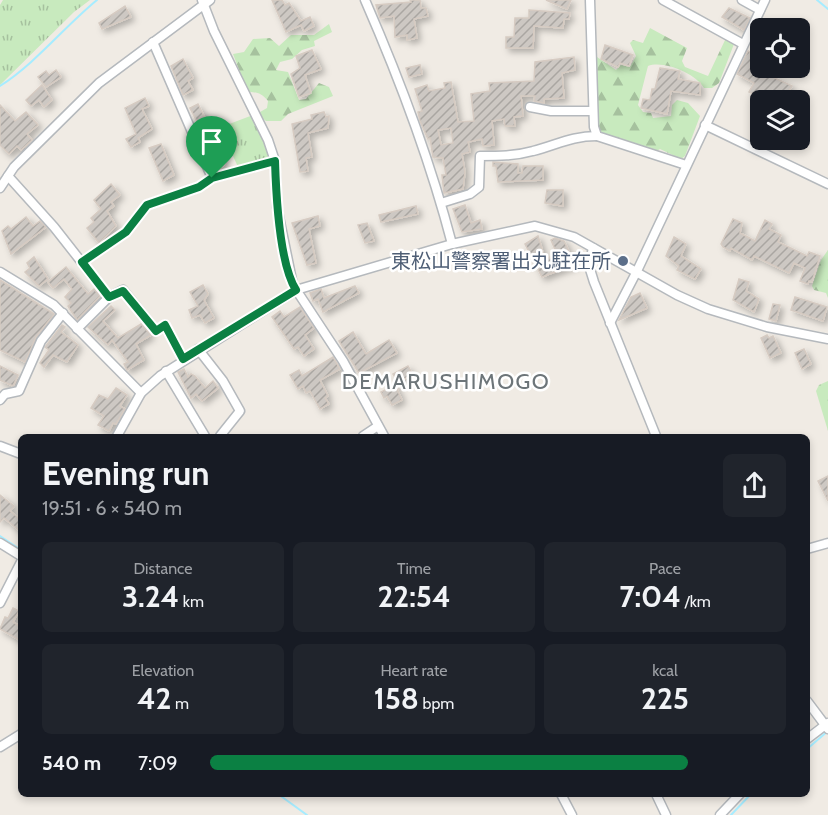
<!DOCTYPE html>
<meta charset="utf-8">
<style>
body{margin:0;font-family:Cabin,"Noto Sans JP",sans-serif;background:#20242c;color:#f1f3f6;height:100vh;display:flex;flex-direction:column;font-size:22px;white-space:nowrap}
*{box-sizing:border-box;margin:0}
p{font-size:20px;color:#9ea1a6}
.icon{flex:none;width:33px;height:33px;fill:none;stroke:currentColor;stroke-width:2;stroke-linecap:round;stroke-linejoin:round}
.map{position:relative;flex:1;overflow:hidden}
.side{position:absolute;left:18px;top:434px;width:792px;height:363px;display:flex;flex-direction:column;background:#171b24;border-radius:9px;box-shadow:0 3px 9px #0003}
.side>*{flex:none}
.tools{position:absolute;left:750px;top:18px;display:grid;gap:12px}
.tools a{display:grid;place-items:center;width:60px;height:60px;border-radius:9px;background:#171b24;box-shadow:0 3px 9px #0003;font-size:30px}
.pin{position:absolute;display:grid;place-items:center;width:51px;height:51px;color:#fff;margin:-62px -26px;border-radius:50% 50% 50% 0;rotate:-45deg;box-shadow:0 0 6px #0007}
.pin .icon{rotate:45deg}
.round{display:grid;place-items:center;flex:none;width:63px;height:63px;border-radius:9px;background:#20242c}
.summary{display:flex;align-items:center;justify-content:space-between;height:102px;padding:0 24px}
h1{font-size:33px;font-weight:700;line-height:45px}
.stats{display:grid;grid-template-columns:repeat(3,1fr);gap:9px;height:102px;padding:6px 24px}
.stats div{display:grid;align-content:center;border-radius:9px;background:#20242c;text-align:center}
.stats b{font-size:30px;font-weight:700}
.stats small{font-size:16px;font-weight:400}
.stats p{font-size:16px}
ul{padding:0 24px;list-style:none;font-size:20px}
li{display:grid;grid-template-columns:96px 72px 1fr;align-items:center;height:45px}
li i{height:15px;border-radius:8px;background:#0b8043}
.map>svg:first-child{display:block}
</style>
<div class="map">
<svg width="828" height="815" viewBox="0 0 828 815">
<defs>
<pattern id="grass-tufts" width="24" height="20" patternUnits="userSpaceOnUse" patternTransform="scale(1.5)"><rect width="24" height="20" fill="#c8eabe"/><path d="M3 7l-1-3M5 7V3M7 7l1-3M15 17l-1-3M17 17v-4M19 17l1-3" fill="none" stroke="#a6c19e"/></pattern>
<pattern id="forest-firs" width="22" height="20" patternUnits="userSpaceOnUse" patternTransform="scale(1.5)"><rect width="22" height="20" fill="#c8eabe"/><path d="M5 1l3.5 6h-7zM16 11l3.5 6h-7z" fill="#a6c19e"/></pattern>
<pattern id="building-hatch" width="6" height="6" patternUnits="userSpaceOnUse" patternTransform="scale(1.5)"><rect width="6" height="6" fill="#cdc8c3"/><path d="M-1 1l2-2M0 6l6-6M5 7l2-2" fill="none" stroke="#aaa6a2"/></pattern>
<filter id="shadow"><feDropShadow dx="3.5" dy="3.5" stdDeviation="3" flood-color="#0004"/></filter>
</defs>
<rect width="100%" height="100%" fill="#f0ebe4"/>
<g fill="url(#grass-tufts)">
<polygon points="3,0 90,0 74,12 0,85 0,5"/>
<polygon points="253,115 270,157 238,167 228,145 208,152 200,135"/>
</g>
<g fill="url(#forest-firs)">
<path d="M 329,24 L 332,32 L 314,41 L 315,46 L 302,50 L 292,59 L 280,62 L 276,70 L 288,72 L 299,100 L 306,99 L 319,83 L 329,87 L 333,96 L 288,114 L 281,121 L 266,121 L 261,117 L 260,112 L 267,108 L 268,101 C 259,90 254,93 241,91 L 236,86 L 241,75 L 233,54 L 244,52 L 253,39 L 270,38 L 279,46 L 291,35 L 314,35 Z"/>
<path d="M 650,28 L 687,48 L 682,61 L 685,67 L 708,76 L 726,38 L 734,44 L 719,83 L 712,88 L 704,88 C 696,74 664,60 648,66 L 638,105 L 643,112 L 651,113 L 653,118 L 671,116 L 672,105 L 677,100 L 688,103 L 700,116 L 685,156 L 681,159 L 660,149 L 653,153 L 598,134 L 597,57 L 616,70 L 621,65 L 630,67 L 636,56 L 630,43 L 633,40 L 643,43 Z"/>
<polygon points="828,250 828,298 826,293 814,290 812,286 821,260"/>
<polygon points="828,381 828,431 816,391 819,385"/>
</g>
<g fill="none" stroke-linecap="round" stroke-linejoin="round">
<g stroke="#a6ecff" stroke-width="2">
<polyline points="817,0 828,9"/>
<path d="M 0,86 C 36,63 64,27 97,0"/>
<polyline points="0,536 21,550"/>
<polyline points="807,749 828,731"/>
<polyline points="278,794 307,815"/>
<polyline points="731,815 751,794"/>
</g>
</g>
<g fill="url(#building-hatch)" stroke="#d6cbc2" stroke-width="1.5" fill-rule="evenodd" filter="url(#shadow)">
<polygon points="272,0 282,0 285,5 289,3 301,21 310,17 314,26 304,31 301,25 286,32"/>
<polygon points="410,0 420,0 421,8 426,8 428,16 414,19 417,38 407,40 407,35 395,37 394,16 380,18 376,5 411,2"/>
<polygon points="546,0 571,0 567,9"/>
<polygon points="125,6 131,17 102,29 99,23"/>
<polygon points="729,8 750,18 744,30 722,17"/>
<polygon points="529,10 570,13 569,19 564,19 563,28 534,26 533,48 506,48 506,37 514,37 515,18 529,18"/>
<polygon points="605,45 633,55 629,66 620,63 618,67 601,59"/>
<polygon points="312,50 321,69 305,75 311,93 299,97 291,74 300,68 296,56"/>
<polygon points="748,51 758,56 760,68 764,68 762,72 792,86 783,100 766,100 749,92 754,83 737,74"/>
<path d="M 574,57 L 575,70 L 562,73 L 564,98 L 544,99 L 544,103 L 534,101 L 535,96 L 521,96 L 523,116 L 514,117 L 515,126 L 505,126 L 504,119 L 492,121 L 494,145 L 483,146 L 482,139 L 468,142 L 470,152 L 462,154 L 465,172 L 463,189 L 444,193 L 442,175 L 446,175 L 443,158 L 433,157 L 430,138 L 428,139 L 420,121 L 418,112 L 422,111 L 415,89 L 427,85 L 429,91 L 445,88 L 444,83 L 451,82 L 458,122 L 474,121 L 471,94 L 490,91 L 489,83 L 534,81 L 535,62 ZM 451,128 L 453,143 L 441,145 L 438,130 Z"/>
<polygon points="183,59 193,78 188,81 193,90 183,95 171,66"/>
<polygon points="420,65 422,74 409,77 406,68"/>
<polygon points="660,68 680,71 678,79 700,83 700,95 671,91 667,114 641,108 643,99 650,100 652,89 655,89"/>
<polygon points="56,70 61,77 46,87 38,77 46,71 49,75"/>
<polygon points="42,85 52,100 44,107 39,100 31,106 26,100"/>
<polygon points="145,98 149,106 142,109 152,129 138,138 140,142 131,147 126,139 136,134 125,108"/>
<polygon points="198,104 207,122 211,120 214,128 203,133 190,108"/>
<polygon points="0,105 15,121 26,112 38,125 27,134 32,140 21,150 17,146 9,154 0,145"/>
<polygon points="324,112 326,117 329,116 328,128 308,133 312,157 306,158 308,171 300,172 292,124 312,119 311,115"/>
<polygon points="161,144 174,175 163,181 149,148"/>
<polygon points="218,150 225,162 224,165 218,169 211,154"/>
<polygon points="493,162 518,164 518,173 522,173 523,166 543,166 543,180 498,182 496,166 493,166"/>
<polygon points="111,184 120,195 111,202 114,206 107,211 116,226 99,243 87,228 94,222 91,218 101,209 94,200"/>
<polygon points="547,190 563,190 563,206 545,203"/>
<polygon points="465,205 471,223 480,220 482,229 462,232 453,209"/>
<polygon points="416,206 418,214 381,222 379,215"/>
<polygon points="318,216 320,226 309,229 316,263 307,265 292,223"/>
<polygon points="26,217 33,226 40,221 46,227 11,254 2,231 8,226 11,229"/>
<polygon points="733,219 742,223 740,233 755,241 765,220 772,224 769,229 781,235 778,242 807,256 809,252 820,256 812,282 809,281 808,284 800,281 805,268 794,263 789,273 754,256 752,260 731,248 730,251 723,247 721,244"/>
<polygon points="367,223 374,241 365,243 358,225"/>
<polygon points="538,236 545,259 557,254 551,240 555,238 564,241 575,264 542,277 525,244"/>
<polygon points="674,237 686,244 681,256 701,269 695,279 677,270 679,266 666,256"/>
<polygon points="34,257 48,279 39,286 25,272 30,268 27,263"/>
<polygon points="66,267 88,294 94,289 100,296 77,320 68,306 71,303 65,297 72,289 64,279 53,288 48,282"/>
<polygon points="739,279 749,282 746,291 759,299 754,312 733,300"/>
<polygon points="0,280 54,314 36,337 25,362 0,350"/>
<polygon points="203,285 208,294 204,300 214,318 205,323 200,315 192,318 189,310 198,306 190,292"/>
<polygon points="355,286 359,293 323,312 318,299 313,301 310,293 321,289 324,298"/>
<polygon points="640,293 647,308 619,320 631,297"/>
<polygon points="795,297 827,307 823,321 791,310"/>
<polygon points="773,304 780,305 776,321 769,319"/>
<polygon points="111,306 115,310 103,321 118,338 141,324 151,335 136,344 144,360 127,370 124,364 128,362 112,340 108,345 88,327"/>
<polygon points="300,307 314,328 305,335 314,349 304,356 298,347 294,349 272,317 280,311 284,317"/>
<polygon points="62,325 65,327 61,332 78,345 67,362 53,355 44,367 40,363 49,350 45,347"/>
<polygon points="353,332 366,354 389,340 397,353 359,373 339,341"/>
<polygon points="767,335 769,338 773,336 781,353 770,358 761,338"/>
<polygon points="804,349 811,364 802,369 795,353"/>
<polygon points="333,357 340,369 320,380 328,396 325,398 329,404 320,409 310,391 306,393 303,386 298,389 290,375 299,370 302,376"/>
<polygon points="0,366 18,375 13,386 0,380"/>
<polygon points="408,366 413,375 398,382 393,374"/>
<polygon points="184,369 188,377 191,374 195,376 205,388 213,381 218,388 202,401 196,394 191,398 178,372"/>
<polygon points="395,385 402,400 392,405 387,396 384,398 381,392"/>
<polygon points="116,388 127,395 120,406 125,409 116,424 113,423 109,431 98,425 104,416 91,408 99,395 108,399"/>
<polygon points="828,476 828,501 818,481"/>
<polygon points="0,495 14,506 10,511 21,520 21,532 4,518 0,522"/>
<polygon points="13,608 19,611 13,622 21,627 21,641 0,629 5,617 8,618"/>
</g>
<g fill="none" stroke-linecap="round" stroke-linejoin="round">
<defs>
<g id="minor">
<polyline points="202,0 214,31 268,140 275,161 277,207 293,285 343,361 384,436"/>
<path d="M 365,0 C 400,80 430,160 452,244"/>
<polyline points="590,0 594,127 597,136 686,165"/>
<polyline points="663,0 743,44"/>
<polyline points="742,0 760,10"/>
<polyline points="530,107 551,111 593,111"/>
<polyline points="705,125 828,184"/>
<polyline points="8,176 54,227 109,297 77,329"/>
<polyline points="212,178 275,161"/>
<polyline points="0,188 14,167 99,83 210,0"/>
<path d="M 441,203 L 470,194 L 479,187 L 480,156 C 498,156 515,156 533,151 C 557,145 571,136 597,136"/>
<polyline points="593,248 589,266 594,282 656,436"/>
<polyline points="82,262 126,232 147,205 199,187 212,178 153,42"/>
<polyline points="0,272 54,305 141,393"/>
<polyline points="109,297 123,290 156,331 165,325 183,359"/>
<polyline points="610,323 637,271 765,0"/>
<polyline points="198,349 223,381 240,411 220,436"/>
<polyline points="166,371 205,436"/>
<polyline points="0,400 5,394 19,391 41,341 63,313"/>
<polyline points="117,436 141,393 160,376 296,290 452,244 535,226 574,237 677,295 708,309 767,327 828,339"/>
<polyline points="363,436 378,426"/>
<polyline points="0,446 21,454"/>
<polyline points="0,543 21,556"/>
<polyline points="807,549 828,543"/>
<polyline points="0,603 21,562"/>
<polyline points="807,701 828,729"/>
<polyline points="807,739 828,723"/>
<polyline points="0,747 21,734"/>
<polyline points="561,794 572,815"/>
<polyline points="656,794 666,815"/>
<polyline points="720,815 740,794"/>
</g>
</defs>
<use href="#minor" stroke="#b5b9bd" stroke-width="11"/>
<use href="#minor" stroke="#fff" stroke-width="8"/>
</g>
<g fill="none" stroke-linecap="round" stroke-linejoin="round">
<defs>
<path id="route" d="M 275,161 C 276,193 279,263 296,290 L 183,359 L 165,325 L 156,331 L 123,291 L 109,297 L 82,262 L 126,232 L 147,205 L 199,187 L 212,178 Z"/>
</defs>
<use href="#route" stroke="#fff" stroke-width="12"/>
<use href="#route" stroke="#0b8043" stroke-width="8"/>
</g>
<circle fill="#5c6f8a" stroke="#fff" stroke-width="2" cx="623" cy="261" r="6"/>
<g text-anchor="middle" stroke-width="5" stroke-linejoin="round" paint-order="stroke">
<g font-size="20" fill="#4e5e75" stroke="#fff" text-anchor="end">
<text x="611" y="268">東松山警察署出丸駐在所</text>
</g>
<g font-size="22" letter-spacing="1.5" fill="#6d7579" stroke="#fff">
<text x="446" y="389">DEMARUSHIMOGO</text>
</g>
</g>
</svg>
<div class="tools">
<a><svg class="icon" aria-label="locate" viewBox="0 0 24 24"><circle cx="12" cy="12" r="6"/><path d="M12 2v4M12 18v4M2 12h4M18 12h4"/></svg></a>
<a><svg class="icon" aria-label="layers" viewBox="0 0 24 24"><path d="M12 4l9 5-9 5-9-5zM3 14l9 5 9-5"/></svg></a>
</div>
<div class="pin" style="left:212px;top:178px;background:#1e9e55"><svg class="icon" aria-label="arrive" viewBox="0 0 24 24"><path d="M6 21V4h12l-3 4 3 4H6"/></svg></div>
<section class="side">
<div class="summary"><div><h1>Evening run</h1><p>19:51 · 6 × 540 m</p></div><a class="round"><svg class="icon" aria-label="share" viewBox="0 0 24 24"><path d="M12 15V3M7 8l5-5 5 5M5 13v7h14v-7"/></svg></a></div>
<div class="stats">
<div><p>Distance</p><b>3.24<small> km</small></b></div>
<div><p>Time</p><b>22:54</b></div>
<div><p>Pace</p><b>7:04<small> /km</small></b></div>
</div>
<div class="stats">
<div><p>Elevation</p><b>42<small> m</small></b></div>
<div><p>Heart rate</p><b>158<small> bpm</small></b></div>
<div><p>kcal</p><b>225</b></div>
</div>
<ul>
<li><b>540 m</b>7:09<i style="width:83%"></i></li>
</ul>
</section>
</div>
